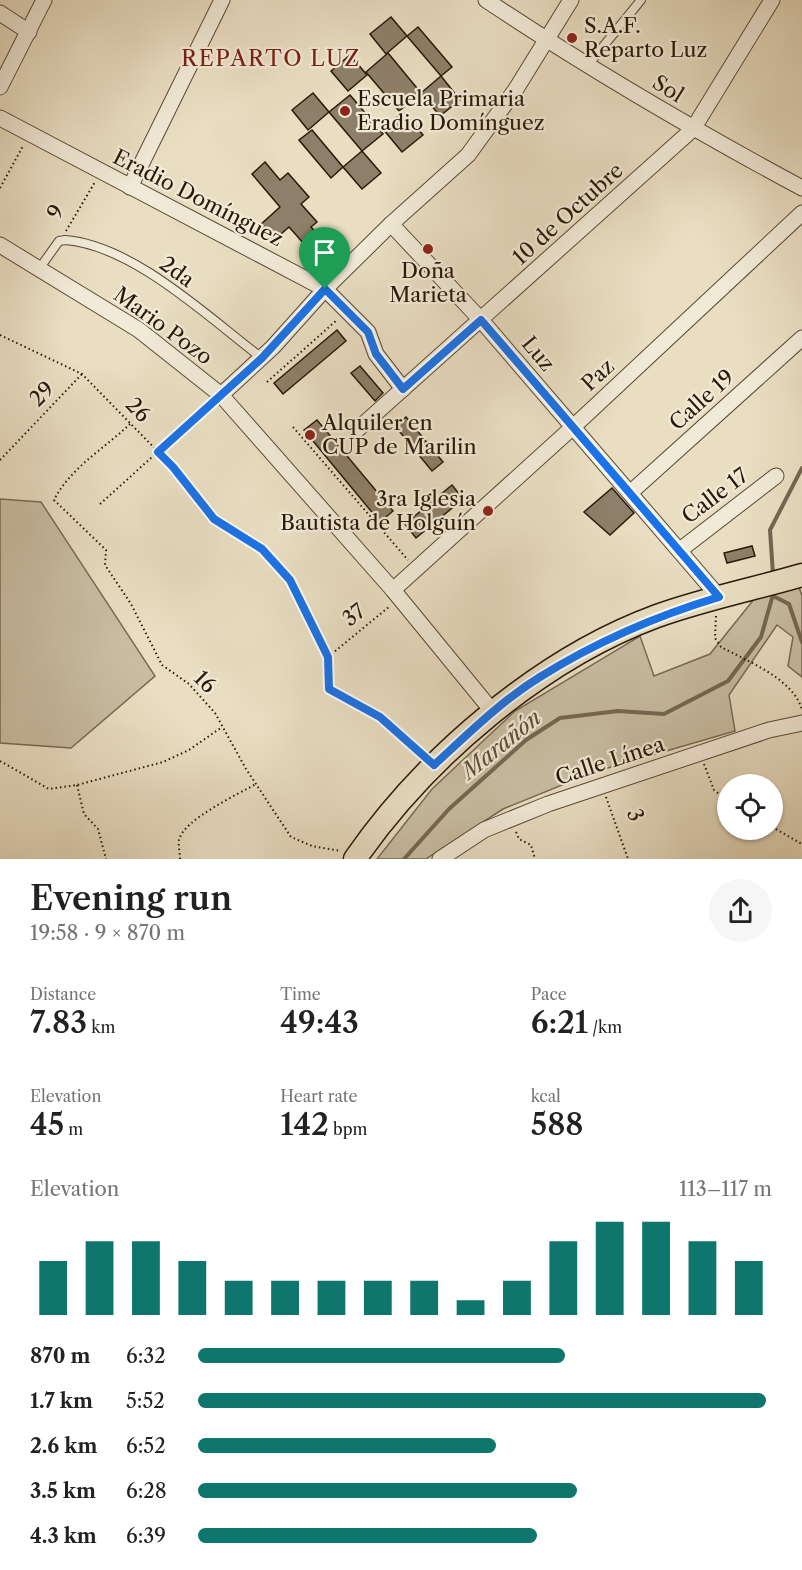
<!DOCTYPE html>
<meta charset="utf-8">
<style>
body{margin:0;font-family:"Libre Caslon Text",serif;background:#f6f6f6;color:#222;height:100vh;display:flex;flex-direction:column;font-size:22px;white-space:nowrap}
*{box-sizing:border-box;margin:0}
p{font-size:20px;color:#767676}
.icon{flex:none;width:33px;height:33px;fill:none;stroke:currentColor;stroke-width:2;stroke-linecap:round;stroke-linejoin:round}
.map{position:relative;height:859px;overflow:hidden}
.panel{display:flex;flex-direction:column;background:#fff;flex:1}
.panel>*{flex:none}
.tools{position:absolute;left:717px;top:774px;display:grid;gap:12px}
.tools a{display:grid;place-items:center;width:66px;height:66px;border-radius:50%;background:#fff;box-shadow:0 2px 4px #0004;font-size:30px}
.pin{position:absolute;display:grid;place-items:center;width:51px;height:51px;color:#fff;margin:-62px -26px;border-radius:50% 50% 50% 0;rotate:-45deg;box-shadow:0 0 6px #0007}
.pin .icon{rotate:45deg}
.round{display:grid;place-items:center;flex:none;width:63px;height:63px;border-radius:32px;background:#f6f6f6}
.overview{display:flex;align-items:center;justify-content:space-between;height:102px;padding:0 30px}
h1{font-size:33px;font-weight:600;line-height:45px}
.figures{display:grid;grid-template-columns:repeat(3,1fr);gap:9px;height:102px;padding:6px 30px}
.figures div{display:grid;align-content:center}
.figures b{font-size:30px;font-weight:600}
.figures small{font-size:16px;font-weight:400}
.figures p{font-size:16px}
.chart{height:168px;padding:12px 30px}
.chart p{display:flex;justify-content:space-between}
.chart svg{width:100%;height:108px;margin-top:6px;stroke:#0f766e;stroke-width:6}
ul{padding:0 30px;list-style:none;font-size:20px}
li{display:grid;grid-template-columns:96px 72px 1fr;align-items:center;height:45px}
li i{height:15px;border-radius:8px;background:#0f766e}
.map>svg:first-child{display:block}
</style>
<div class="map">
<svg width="802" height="859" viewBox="0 0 802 859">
<rect width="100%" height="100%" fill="#e9dec2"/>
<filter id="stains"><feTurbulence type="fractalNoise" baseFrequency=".00333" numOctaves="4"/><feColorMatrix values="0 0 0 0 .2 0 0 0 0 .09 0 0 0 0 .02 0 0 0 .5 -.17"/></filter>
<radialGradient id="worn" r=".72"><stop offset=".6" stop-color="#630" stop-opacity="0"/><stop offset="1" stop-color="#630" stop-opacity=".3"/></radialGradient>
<g fill="#c8bda2" stroke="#786b55" stroke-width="1.5">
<polygon points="0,499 41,502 155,676 71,748 0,743"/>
<polygon points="799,587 802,596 802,677 788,666 793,637 777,625 729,695 735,731 594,772 503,809 426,859 377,859 432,789 515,711 640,636 654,676 710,654 755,598"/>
</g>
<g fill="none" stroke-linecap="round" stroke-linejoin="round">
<g stroke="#756752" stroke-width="4">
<polyline points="773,574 770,530 802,468"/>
<polyline points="775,597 789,604 802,642"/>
<polyline points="404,859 449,809 526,740 560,718 618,711 664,714 728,681 761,637 774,591"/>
</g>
</g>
<g fill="#8d7f69" stroke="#291908" stroke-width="1.5">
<polygon points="391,17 407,36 386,54 370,34"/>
<polygon points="418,27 452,67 441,76 407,36"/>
<polygon points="388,53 421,93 399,111 366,72"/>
<polygon points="350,55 367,75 348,91 331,71"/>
<polygon points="441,76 460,100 440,116 421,93"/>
<polygon points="313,93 329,112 308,130 292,110"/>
<polygon points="350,95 383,134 362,151 329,112"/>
<polygon points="403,112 423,135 402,152 383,129"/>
<polygon points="312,130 343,167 331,178 299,140"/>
<polygon points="362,151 381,173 362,189 343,167"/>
<polygon points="265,162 280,180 288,173 309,197 301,204 317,222 311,227 325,243 313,254 289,227 273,241 259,226 280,207 252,174"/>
<polygon points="337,330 346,341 283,394 274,383"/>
<polygon points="360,366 383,393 375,401 351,373"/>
<polygon points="406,417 443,462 432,471 395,426"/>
<polygon points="317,420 393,511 380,522 304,430"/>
<polygon points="452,485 463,499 416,538 405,524"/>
<polygon points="612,488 634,513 610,535 584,512"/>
<polygon points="752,546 755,556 727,563 724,553"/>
</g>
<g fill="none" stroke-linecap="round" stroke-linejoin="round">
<defs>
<g id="lane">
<polyline points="588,65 641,0"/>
<path d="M 39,269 L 59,241 L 65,240 C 133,245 209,318 262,358"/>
</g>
<g id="street">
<path d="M 486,0 C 588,68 694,130 802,188"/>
<polyline points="0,13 29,32"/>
<polyline points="0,87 44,0"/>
<polyline points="0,118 325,289 368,332 376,354 403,389"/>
<polyline points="130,187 222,0"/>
<polyline points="391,224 481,320 719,597"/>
<polyline points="0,245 139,330 221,395 393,590 493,712"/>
<polyline points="221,395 273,347 325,289 391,224 468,155 516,89 571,0"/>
<polyline points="357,430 693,129 772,0"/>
<polyline points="630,493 802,338"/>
<polyline points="680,550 776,476"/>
<polyline points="393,590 573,427 802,213"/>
<polyline points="440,859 484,830 548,804 769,730 802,723"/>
</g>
<path id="primary" d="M 355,859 C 425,758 540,659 657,616 C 704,599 754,589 802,575"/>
</defs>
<use href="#lane" stroke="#594a36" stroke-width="10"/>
<use href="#street" stroke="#594a36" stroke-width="17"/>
<use href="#primary" stroke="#291908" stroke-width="25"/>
<g stroke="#291908" stroke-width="2" stroke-dasharray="1.5 3" stroke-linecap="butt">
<polyline points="0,188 23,146"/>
<polyline points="66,231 95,182"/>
<polyline points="0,335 82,374 173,467 214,519 262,549 290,580 328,657 329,689 380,717 423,755"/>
<polyline points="267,382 337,320"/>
<path d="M 130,424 C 105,448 70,468 54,500 L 106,550 L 105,565 L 131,604 L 162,665 L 189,684 L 215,713 L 246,769 L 291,837 L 312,846 L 341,851"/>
<polyline points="293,427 408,560"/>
<polyline points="0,460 82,374"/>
<polyline points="100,504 211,404"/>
<path d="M 716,616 L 715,638 L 721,647 C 747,661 794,679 802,710"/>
<polyline points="328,657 390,606"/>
<polyline points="0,761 49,789 77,785 163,762 189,750 222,727"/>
<polyline points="704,764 714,790 728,801"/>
<polyline points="77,785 84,814 98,829 106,859"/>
<polyline points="606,797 628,859"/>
<polyline points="772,827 802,844"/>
<polyline points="516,832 519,839 531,845 535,859"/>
<path d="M 180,859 C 180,853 178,845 179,840 C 183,820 238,794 256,784"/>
</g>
<use href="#lane" stroke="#f1ead7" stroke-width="8"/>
<use href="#street" stroke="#f1ead7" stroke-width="15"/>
<use href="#primary" stroke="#e9dec2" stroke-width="22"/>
</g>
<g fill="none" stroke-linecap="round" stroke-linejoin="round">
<defs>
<path id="route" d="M 325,289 L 368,332 L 376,354 L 403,389 L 481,320 L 719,597 C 656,616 596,642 540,677 C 501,701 468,734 434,765 L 380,717 L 329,689 L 328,657 L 290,580 L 262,549 L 214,519 L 173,467 L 158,452 L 262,358 Z"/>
</defs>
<use href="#route" stroke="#fff" stroke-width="12"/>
<use href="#route" stroke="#1a73e8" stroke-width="8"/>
</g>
<g fill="#8f2418" stroke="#f1ead7" stroke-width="2">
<circle cx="572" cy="38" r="6"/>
<circle cx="345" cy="111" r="6"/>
<circle cx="428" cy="249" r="6"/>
<circle cx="310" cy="435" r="6"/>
<circle cx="488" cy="511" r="6"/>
</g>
<g text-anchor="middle" stroke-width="4.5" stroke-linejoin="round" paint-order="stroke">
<g font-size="21" fill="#291908" stroke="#f1ead7" text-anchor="start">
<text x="584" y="33">S.A.F.<tspan x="584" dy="24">Reparto Luz</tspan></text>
<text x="357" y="106">Escuela Primaria<tspan x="357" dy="24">Eradio Domínguez</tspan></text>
<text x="428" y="278" text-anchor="middle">Doña<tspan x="428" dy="24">Marieta</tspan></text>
<text x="322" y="430">Alquiler en<tspan x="322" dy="24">CUP de Marilin</tspan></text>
<text x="476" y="506" text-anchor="end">3ra Iglesia<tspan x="476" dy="24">Bautista de Holguín</tspan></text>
</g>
<g font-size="21" fill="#291908" stroke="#f1ead7">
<text transform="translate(668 89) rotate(32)" y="7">Sol</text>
<text transform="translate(198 198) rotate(27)" y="7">Eradio Domínguez</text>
<text transform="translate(56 212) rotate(-59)" y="7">9</text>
<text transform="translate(568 214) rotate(-42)" y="7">10 de Octubre</text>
<text transform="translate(177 272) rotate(36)" y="7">2da</text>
<text transform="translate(163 326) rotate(36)" y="7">Mario Pozo</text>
<text transform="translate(538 354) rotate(50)" y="7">Luz</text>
<text transform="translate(598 375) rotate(-43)" y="7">Paz</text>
<text transform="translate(42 394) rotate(-46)" y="7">29</text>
<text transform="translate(702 400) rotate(-42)" y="7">Calle 19</text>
<text transform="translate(138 410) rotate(46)" y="7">26</text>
<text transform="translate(715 496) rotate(-37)" y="7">Calle 17</text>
<text transform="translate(354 615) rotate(-38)" y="7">37</text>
<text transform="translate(205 682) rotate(45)" y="7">16</text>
<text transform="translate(610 761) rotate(-18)" y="7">Calle Línea</text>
<text transform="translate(635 815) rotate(70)" y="7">3</text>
</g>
<g font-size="22" letter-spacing="1.5" fill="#7a1f14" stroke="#f1ead7">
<text x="271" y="66">REPARTO LUZ</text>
</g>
<g font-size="22" font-style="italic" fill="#5c4d39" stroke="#f1ead7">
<text transform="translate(501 744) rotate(-39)" y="8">Marañón</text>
</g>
</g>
<rect width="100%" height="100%" filter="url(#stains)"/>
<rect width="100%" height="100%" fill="url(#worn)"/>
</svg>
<div class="tools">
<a><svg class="icon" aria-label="locate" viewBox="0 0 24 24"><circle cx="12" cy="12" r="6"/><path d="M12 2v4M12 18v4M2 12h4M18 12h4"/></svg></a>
</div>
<div class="pin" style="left:325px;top:289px;background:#1e9e55"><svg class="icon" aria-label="arrive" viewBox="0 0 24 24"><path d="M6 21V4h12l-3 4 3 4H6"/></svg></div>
</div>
<section class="panel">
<div class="overview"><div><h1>Evening run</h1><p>19:58 · 9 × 870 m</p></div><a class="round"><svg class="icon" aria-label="share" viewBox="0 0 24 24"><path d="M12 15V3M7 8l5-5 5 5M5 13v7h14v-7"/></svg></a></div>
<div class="figures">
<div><p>Distance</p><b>7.83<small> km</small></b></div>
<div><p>Time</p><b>49:43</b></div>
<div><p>Pace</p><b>6:21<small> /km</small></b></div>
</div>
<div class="figures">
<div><p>Elevation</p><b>45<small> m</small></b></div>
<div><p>Heart rate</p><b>142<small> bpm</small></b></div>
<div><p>kcal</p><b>588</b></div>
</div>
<div class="chart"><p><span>Elevation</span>113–117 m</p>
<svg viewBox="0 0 160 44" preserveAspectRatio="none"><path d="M5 44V22M15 44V14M25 44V14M35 44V22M45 44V30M55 44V30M65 44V30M75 44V30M85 44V30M95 44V38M105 44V30M115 44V14M125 44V6M135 44V6M145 44V14M155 44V22"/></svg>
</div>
<ul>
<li><b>870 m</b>6:32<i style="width:64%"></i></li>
<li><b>1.7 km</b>5:52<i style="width:99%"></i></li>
<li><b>2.6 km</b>6:52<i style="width:52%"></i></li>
<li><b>3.5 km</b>6:28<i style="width:66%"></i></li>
<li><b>4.3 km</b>6:39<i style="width:59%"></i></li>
</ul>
</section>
